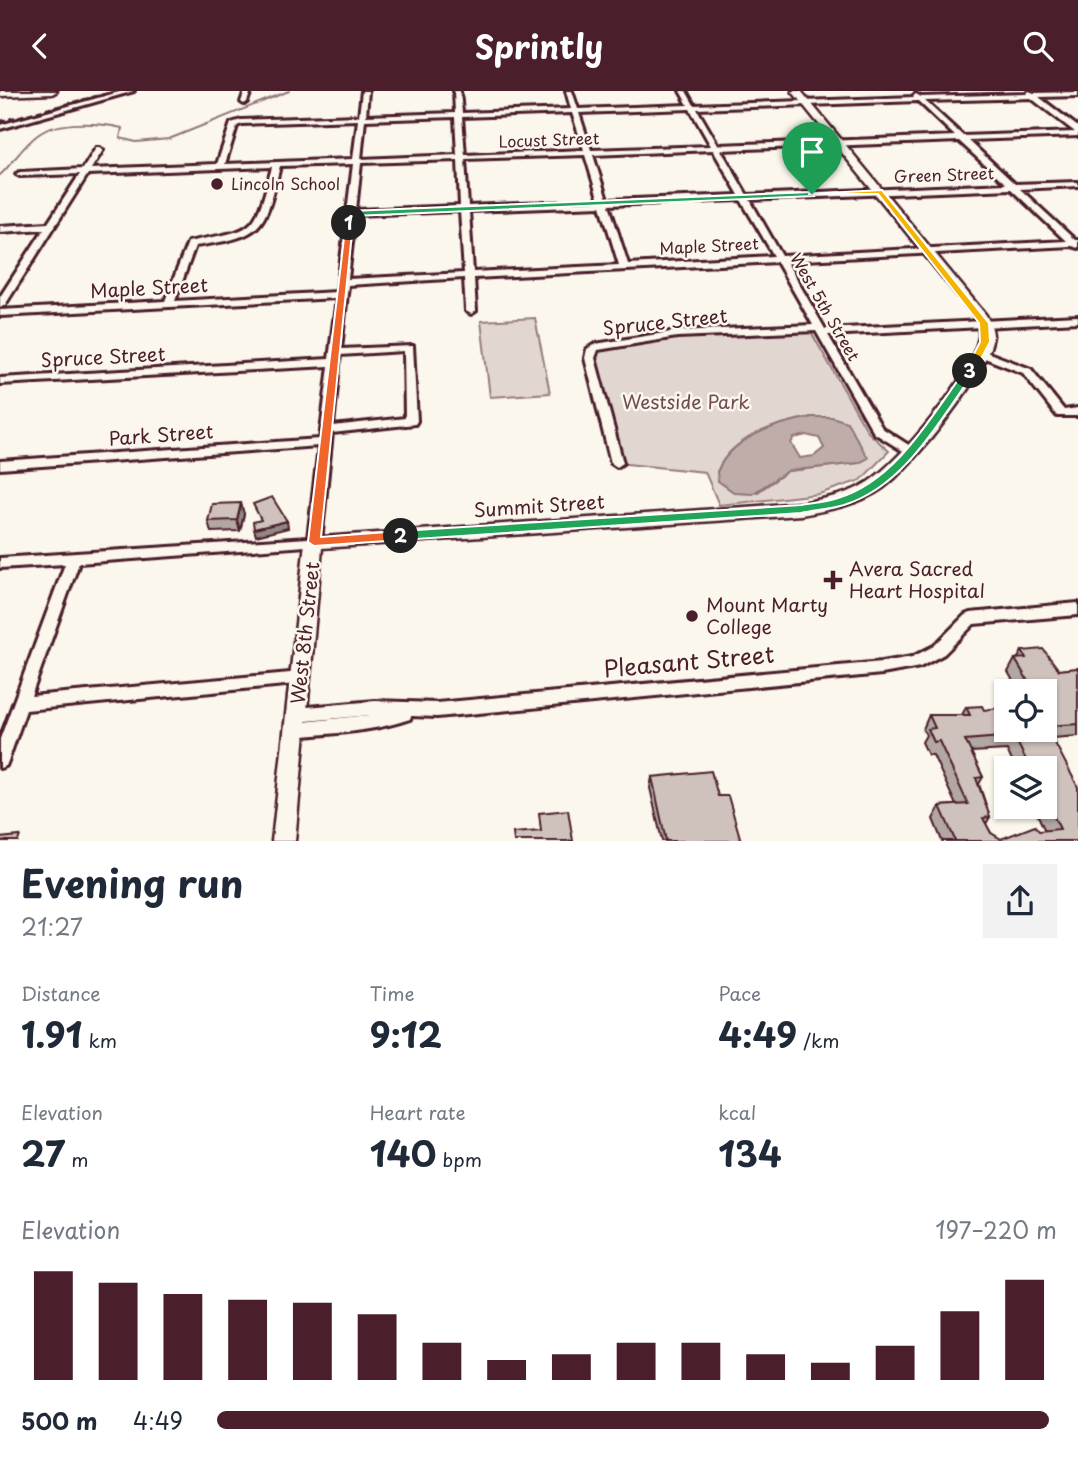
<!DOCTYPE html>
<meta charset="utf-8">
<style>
body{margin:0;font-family:"Playpen Sans",sans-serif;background:#f2f2f3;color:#1f2937;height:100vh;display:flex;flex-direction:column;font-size:26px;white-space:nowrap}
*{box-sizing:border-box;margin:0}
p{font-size:23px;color:#747a83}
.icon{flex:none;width:38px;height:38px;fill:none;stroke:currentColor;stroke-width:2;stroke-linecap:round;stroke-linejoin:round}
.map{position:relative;height:750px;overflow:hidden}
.side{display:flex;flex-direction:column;background:#fff;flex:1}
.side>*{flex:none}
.fabs{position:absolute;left:994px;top:588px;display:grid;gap:14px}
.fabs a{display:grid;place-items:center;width:63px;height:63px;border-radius:0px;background:#fff;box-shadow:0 2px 5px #0004;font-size:35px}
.pin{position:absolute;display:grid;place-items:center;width:60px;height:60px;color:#fff;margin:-72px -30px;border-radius:50% 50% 50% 0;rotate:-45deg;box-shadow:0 0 7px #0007}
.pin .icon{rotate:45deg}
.km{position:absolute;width:35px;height:35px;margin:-18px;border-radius:50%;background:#222;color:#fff;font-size:19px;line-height:35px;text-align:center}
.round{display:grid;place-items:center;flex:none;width:74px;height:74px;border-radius:0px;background:#f2f2f3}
.headline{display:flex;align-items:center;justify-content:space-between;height:119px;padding:0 21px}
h1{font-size:38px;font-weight:700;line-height:52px}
.stats{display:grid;grid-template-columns:repeat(3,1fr);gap:10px;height:119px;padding:7px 21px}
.stats div{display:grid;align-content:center}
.stats b{font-size:35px;font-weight:700}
.stats small{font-size:19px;font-weight:400}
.stats p{font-size:19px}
.chart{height:196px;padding:14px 21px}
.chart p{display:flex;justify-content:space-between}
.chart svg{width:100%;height:126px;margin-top:7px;stroke:#4a1f2b;stroke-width:6}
ul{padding:0 21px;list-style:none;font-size:23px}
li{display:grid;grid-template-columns:112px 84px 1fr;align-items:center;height:52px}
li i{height:18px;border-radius:9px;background:#4a1f2b}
header{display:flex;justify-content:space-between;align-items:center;height:91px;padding:0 21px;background:#4a1f2b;color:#fff;font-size:32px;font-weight:700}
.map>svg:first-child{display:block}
</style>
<header><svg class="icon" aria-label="back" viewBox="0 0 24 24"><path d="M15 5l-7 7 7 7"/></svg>Sprintly<svg class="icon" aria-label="search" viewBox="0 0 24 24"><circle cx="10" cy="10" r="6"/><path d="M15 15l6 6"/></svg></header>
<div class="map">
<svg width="1078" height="750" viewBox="0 0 1078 750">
<rect width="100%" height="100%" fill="#fbf7ec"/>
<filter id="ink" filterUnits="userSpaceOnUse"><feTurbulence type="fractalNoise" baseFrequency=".0143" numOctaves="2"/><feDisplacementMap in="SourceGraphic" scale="14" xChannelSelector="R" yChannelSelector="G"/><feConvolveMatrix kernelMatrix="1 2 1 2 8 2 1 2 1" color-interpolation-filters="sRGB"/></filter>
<g filter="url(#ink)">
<g fill="#e2d7d0" stroke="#967b7e" stroke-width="2" fill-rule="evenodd">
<polygon points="535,227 550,302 490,306 481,230"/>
<path d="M 811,241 L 868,341 L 889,360 L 861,389 L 819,403 L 719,414 L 705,381 L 617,372 L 591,260 L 676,243 ZM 812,326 L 819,326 L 859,372 L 788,380 L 758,401 L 717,381 C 731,345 778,332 812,326 Z"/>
</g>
<path fill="#bfadaa" stroke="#907477" stroke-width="2" fill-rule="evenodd" d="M 812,326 L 832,326 L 847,331 L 868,367 L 859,372 L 788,380 L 752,403 L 735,402 L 718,390 L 717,381 C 732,345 778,332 812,326 ZM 806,344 L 819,347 L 824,357 L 814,365 L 800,367 L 791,352 L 794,347 Z"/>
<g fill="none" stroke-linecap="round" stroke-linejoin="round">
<path stroke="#907477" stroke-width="2" d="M 0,84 C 13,72 24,53 39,43 C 59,29 99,32 122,37 L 120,47 L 136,51 L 169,48 L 289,0"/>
<defs>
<g id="minor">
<polygon points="123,0 134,0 0,38 0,34"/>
<polygon points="245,0 251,0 247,11 244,13 241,11"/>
<path d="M 362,0 L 368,0 L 366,25 L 455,22 L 454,0 L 460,0 L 462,22 L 571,18 L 566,0 L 572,0 L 578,18 L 688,14 L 680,0 L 686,0 L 694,14 L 914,6 L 913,5 L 916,3 L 921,6 L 1026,3 L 1029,0 L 1034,2 L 1078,1 L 1078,5 L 1039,6 L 1078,36 L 1078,45 L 968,49 L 1015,93 L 1078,91 L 1078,95 L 1020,98 L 1075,149 L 1078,149 L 1078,157 L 1071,155 L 786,170 L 825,238 L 1078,225 L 1078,231 L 828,244 L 882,337 L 915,358 L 917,361 L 911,365 L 874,342 L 816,240 L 677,246 L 598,259 L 595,267 L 623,372 L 617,376 L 611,372 L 585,267 L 587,258 L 595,253 L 677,240 L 813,234 L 777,171 L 474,187 L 476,220 L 471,223 L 466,220 L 464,187 L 348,194 L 341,258 L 413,255 L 417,330 L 415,333 L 332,342 L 321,451 L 319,454 L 79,472 L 31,605 L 301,581 L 306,582 L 309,587 L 306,592 L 26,619 L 8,670 L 6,675 L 0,677 L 0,648 L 65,473 L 0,477 L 0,467 L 308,447 L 319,355 L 0,378 L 0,370 L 320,348 L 329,275 L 0,293 L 0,287 L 329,268 L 337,207 L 0,225 L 0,219 L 165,210 L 188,151 C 255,137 254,146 272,76 L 88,83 L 5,214 L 0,217 L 0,206 L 44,138 L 0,141 L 0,135 L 48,132 L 80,83 L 20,85 L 16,83 L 20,81 L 83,78 L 96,57 L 99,57 L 103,59 L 91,78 L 217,73 L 231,32 L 241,29 L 359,25 ZM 1031,7 L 1075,41 L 963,45 L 925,10 ZM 918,10 L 955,45 L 718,54 L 697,18 ZM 690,18 L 711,55 L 591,59 L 579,22 ZM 572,22 L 584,59 L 465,64 L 462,26 ZM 455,26 L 457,64 L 361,68 L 365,29 ZM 358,29 L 353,68 L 225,73 L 237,35 L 242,33 ZM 959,50 L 1006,93 L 747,104 L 721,59 ZM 713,59 L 739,104 L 607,109 L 593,64 ZM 585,64 L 599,110 L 468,115 L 465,68 ZM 458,69 L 460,115 L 356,119 L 361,72 ZM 353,73 L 337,201 L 175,210 L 195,155 C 263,145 264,141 280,75 ZM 1011,98 L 1066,150 L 782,165 L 750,109 ZM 741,109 L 774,165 L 628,173 L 609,114 ZM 601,115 L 619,174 L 473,181 L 469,120 ZM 460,120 L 464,182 L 348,188 L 355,124 ZM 404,260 L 405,327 L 333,335 L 340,264 Z"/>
<polygon points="981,259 1031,278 1064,319 1078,317 1078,325 1057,325 1023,282 977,264 976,262 977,260"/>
<path d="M 1078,512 L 1078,524 L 974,533 L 944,563 L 920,576 L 882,583 L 437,626 L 411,625 L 410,628 C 373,641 333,642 294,646 L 288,644 L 286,639 L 288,634 L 294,632 L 370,624 L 296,631 L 290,629 L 288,624 L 290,619 L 296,617 L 375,610 L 437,612 L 882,571 L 912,566 L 934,555 L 965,524 L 970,522 Z"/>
</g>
<path id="major" d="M 792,0 L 801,0 L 986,224 C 989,230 993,237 993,245 C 989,281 913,375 883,397 C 859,414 829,419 801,424 L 322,457 L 295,750 L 272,750 L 305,451 L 308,447 L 801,412 C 824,408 848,404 868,391 C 900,371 973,283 979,246 C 980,238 977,231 974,225 Z"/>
<polygon id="highway" points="0,0 57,0 52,3 0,5"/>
</defs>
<use href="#minor" stroke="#4a1f2b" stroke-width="6"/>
<use href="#major" stroke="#4a1f2b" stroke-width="5"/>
<use href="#highway" stroke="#4a1f2b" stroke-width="5"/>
<use href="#minor" fill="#fbf7ec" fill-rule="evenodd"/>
<use href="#major" fill="#fbf7ec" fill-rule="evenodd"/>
<use href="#highway" fill="#fbf7ec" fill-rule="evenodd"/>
<polyline stroke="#4a1f2b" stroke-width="2" stroke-dasharray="6 3.5" stroke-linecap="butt" points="0,30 115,0"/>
</g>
<g fill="#b2a7a2" stroke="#4a1f2b" stroke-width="2" fill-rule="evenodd">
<polygon points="244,423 240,440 211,441 208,430"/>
<path d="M 1022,560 L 1059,579 L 1078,577 L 1078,645 L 1053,647 L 1078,750 L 942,750 L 933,728 L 940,715 L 956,714 L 933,664 L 928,664 L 922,651 L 926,644 L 923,638 L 929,624 L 962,624 L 966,616 L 984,619 L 1045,639 L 1045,600 L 1019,600 L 1008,581 L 1015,568 L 1018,567 ZM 1007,659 L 1015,677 L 1045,677 L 1045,716 L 1034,716 L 1045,740 L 1001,748 L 991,742 L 986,733 L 990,726 L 979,693 L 983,686 L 971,661 Z"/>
<polygon points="652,686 718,705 741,750 662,750 650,697"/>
</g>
<g fill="#918884" stroke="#4a1f2b" stroke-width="2">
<polygon points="241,412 244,423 240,440 237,429"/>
<polygon points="287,430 288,437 256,445 254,438"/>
</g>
<g fill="#cfc2bc" stroke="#4a1f2b" stroke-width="2" fill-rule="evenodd">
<polygon points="272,406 287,430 254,438 253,431 261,429 253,413"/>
<polygon points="241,412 237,429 208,430 212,413"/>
<path d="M 1043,558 L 1059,579 L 1078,577 L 1078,633 L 1046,635 L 1078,696 L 1078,750 L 953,750 L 955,749 L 940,715 L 968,713 L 939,650 L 934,651 L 928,638 L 935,637 L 929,624 L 970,624 L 966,616 L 982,615 L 984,619 L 1006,616 L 1006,639 L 1045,639 L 1045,600 L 1034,600 L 1015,568 L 1026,567 L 1022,560 ZM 1014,645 L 1030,677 L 1045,677 L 1045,708 L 1060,738 L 1039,740 L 1035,735 L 1001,748 L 991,742 L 983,727 L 990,726 L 976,687 L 983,686 L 965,649 Z"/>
<polygon points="711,680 718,705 728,705 741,750 666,750 652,686"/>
<polygon points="568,719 573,750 514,750 513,742 541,740 539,722"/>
<polygon points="20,745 18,750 0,750 0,747"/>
</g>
</g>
<polygon fill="#22a559" stroke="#fff" stroke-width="2" points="812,101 814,105 354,125 352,134 345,132 346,122 350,120"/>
<polygon fill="#f0652b" stroke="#fff" stroke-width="2" points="346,130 353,132 321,446 401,440 407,445 401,449 314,455 308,451"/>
<path fill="#22a559" stroke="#fff" stroke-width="2" d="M 966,278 L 975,280 C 939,330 905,395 844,414 C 830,418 815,419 801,422 L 401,449 L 395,445 L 401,440 L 801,414 C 813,412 826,411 838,407 C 897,389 931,325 966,278 Z"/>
<polygon fill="#f5b400" stroke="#fff" stroke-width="2" points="882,99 989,232 990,251 973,283 965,280 980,251 979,232 878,103 808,103"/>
<g fill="#4a1f2b" stroke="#fbf7ec" stroke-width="2.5">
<circle cx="217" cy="93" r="7"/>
<path d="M829.5 478.5h7v7h7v7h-7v7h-7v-7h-7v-7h7z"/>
<circle cx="692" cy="525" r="7"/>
</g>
<g text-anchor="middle" stroke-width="5" stroke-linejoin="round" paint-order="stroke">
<g font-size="16" fill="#4a1f2b" stroke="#fbf7ec">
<text transform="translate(549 49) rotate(-2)" y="6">Locust Street</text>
<text transform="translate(944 84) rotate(-2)" y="6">Green Street</text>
<text transform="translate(709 155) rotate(-3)" y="6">Maple Street</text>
<text transform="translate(825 216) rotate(60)" y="6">West 5th Street</text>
</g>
<g font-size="16" fill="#4a1f2b" stroke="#fbf7ec" text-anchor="start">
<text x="231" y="99">Lincoln School</text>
</g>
<g font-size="19" fill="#4a1f2b" stroke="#fbf7ec">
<text transform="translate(149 197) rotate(-3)" y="7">Maple Street</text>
<text transform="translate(665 231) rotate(-6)" y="7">Spruce Street</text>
<text transform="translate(103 266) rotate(-3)" y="7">Spruce Street</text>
<text transform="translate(161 344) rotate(-4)" y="7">Park Street</text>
<text transform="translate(539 415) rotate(-4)" y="7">Summit Street</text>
<text transform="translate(305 542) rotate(-84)" y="7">West 8th Street</text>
</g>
<g font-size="19" fill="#704d54" stroke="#fbf7ec">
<text x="686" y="318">Westside Park</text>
</g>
<g font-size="19" fill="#4a1f2b" stroke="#fbf7ec" text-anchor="start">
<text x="849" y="485">Avera Sacred<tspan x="849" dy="22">Heart Hospital</tspan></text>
<text x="706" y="521">Mount Marty<tspan x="706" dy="22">College</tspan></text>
</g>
<g font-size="23" fill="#4a1f2b" stroke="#fbf7ec">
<text transform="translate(689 571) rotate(-5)" y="8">Pleasant Street</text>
</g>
</g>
</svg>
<div class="fabs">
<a><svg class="icon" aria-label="locate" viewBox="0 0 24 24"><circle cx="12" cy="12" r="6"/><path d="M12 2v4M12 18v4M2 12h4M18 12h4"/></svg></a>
<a><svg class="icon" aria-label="layers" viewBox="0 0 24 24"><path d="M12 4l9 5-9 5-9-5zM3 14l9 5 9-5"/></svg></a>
</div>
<div class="pin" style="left:812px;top:103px;background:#1e9e55"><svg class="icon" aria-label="arrive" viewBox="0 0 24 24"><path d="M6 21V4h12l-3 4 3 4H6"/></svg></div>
<b class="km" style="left:349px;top:132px">1</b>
<b class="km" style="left:401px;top:445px">2</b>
<b class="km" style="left:970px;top:280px">3</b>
</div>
<section class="side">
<div class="headline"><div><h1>Evening run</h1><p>21:27</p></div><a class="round"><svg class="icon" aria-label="share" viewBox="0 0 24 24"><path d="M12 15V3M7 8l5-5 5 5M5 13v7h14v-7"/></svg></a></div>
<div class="stats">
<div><p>Distance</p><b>1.91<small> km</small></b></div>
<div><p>Time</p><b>9:12</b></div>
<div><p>Pace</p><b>4:49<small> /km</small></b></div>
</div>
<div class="stats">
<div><p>Elevation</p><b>27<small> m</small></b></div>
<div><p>Heart rate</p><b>140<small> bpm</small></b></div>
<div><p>kcal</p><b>134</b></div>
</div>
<div class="chart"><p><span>Elevation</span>197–220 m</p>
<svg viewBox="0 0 160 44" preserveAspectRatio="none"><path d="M5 44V6M15 44V10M25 44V14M35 44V16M45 44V17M55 44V21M65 44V31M75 44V37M85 44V35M95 44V31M105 44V31M115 44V35M125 44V38M135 44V32M145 44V20M155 44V9"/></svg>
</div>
<ul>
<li><b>500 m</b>4:49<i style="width:99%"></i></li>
</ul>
</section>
